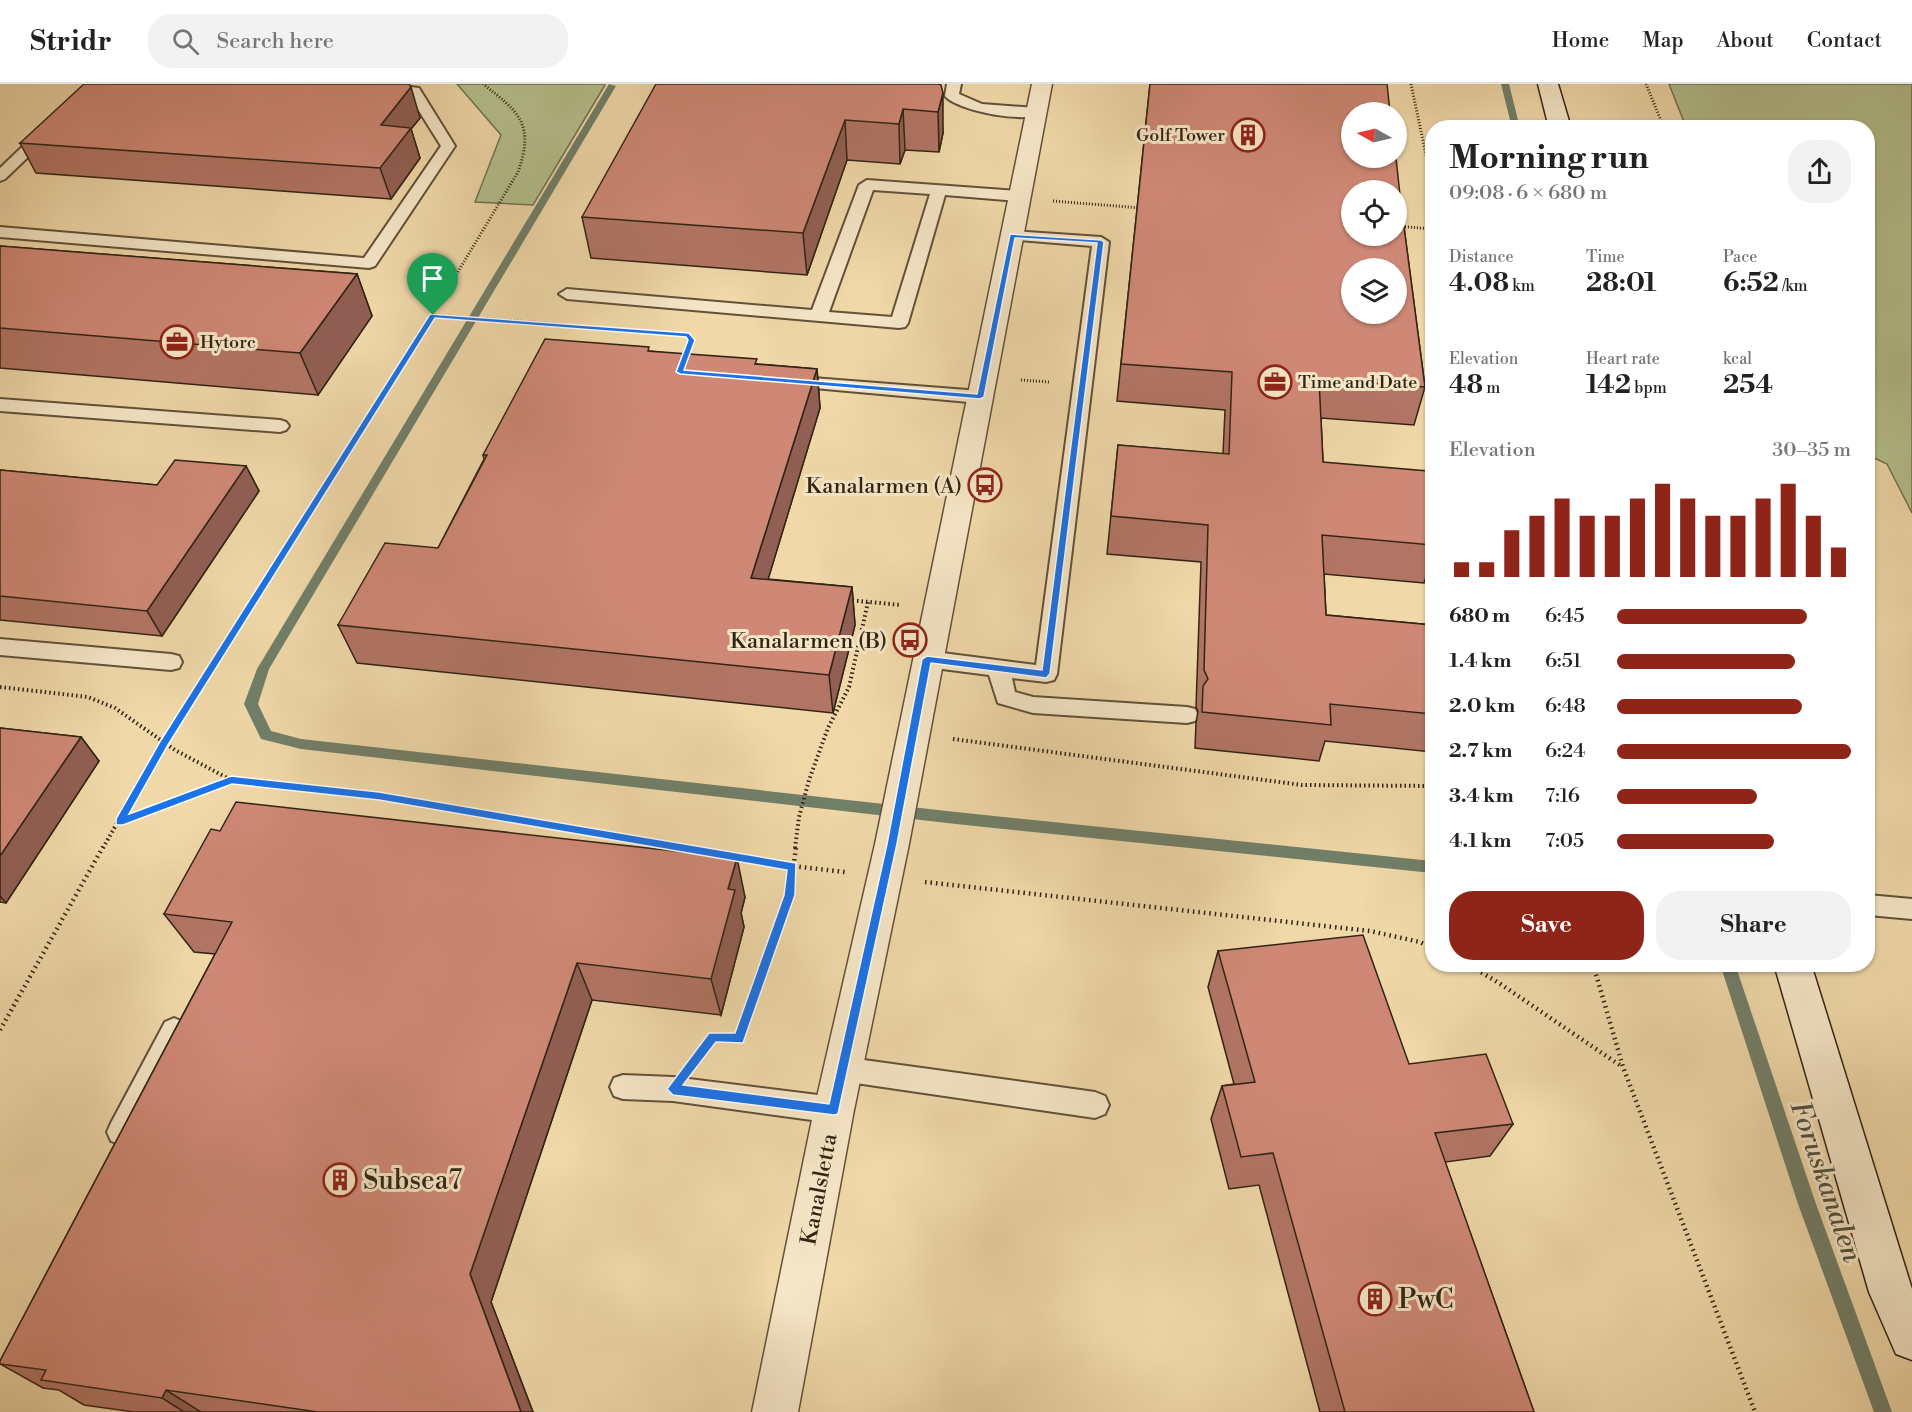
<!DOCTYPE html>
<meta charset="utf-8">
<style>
body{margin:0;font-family:"Libre Bodoni",serif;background:#f2f2f2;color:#222;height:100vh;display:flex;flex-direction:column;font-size:22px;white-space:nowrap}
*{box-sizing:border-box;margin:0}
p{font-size:20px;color:#767676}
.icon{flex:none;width:33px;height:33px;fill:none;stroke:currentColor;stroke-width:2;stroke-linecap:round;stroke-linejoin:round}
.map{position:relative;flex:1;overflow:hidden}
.side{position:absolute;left:1425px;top:36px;width:450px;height:852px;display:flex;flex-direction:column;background:#fff;border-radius:24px;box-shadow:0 2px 4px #0004}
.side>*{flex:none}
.needle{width:39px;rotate:278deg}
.tools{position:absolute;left:1341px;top:18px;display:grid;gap:12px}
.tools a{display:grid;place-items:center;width:66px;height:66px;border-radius:50%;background:#fff;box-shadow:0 2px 4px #0004;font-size:30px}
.pin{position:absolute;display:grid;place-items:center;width:51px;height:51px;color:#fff;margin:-62px -26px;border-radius:50% 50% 50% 0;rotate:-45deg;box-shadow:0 0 6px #0007}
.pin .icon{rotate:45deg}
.round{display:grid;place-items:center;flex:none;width:63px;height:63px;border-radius:24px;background:#f2f2f2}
.overview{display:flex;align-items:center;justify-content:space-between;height:102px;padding:0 24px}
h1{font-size:33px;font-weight:700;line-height:45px}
.stats{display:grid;grid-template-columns:repeat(3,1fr);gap:9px;height:102px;padding:6px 24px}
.stats div{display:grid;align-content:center}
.stats b{font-size:26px;font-weight:700}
.stats small{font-size:16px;font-weight:400}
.stats p{font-size:16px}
.chart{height:168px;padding:12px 24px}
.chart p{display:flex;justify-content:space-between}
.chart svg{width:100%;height:108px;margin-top:6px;stroke:#8f2418;stroke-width:6}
.action{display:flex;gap:12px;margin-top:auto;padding:12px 24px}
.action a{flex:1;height:69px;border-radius:24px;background:#8f2418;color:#fff;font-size:24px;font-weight:700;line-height:69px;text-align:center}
.action a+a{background:#f2f2f2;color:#222}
ul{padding:0 24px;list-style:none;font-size:20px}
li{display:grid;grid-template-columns:96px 72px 1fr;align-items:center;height:45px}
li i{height:15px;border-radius:8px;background:#8f2418}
header{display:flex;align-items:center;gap:36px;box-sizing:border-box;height:84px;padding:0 30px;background:#fff;border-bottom:2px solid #e0e0e0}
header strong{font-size:28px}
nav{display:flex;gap:33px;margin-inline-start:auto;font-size:21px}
.search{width:420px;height:54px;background:#f2f2f2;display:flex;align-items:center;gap:15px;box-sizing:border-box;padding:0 21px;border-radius:24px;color:#767676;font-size:22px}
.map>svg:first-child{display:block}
</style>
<header>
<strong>Stridr</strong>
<div class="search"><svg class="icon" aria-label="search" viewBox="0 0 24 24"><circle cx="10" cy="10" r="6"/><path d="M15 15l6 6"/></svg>Search here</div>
<nav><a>Home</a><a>Map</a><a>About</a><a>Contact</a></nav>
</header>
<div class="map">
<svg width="1912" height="1328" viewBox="0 0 1912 1328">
<rect width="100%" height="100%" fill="#f0d8a9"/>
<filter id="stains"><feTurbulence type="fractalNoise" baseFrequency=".00333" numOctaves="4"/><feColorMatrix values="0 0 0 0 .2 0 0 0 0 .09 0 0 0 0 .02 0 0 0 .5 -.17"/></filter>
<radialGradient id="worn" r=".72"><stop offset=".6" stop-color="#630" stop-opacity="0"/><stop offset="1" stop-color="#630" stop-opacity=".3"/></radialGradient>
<g fill="#b4c08d" stroke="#727250" stroke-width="1.5">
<polygon points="457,0 604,0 605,1 533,121 475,118 501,51"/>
<polygon points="1669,0 1912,0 1912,429 1887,380 1868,371 1868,44 1686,43"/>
</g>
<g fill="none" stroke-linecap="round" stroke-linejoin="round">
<g fill="#717f69" fill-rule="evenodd">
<polygon points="609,0 616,2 269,585 258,620 271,647 301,655 956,728 1432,777 1432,789 956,740 301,665 261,655 244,620 257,585"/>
<polygon points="1501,0 1509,0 1520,44 1512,44"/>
<polygon points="1720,880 1735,880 1816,1120 1892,1328 1874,1328 1798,1120"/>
</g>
<defs>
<g id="lane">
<polygon points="385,0 419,4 455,62 375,182 369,184 0,153 0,143 364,174 441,62 409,11 383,8 376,4 378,1"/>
<path d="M 947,0 L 961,0 L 959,10 L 982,20 L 1036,24 L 1043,28 C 1031,41 957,27 945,12 Z"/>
<polygon points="46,44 53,48 51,51 5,95 0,97 0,84 41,45"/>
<path d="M 867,96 L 1019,107 L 1027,112 L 1019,117 L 945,111 L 908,239 L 905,243 L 899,244 L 567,215 L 559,210 L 567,205 L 812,226 L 859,101 ZM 873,106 L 930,110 L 892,233 L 829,228 Z"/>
<polygon points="1012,147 1101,153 1109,158 1057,590 1054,596 1046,598 1012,594 1015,608 1033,613 1187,623 1195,625 1198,631 1195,637 1187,639 1033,629 998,619 989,591 927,583 919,581 916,575 919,569 927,567 1036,581 1092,162 1006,155 1004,152 1006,149"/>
<polygon points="787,292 980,307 986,309 989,313 986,317 980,319 781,301 778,297 781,293"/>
<polygon points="0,315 280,336 286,338 289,342 286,346 280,348 0,327"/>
<polygon points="0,555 171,570 179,572 182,578 179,584 171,586 0,571"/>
<polygon points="1868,811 1912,815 1912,835 1868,831"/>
<polygon points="174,934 183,938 187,946 183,954 131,1057 121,1061 111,1057 107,1048 111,1039 165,938"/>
<polygon points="842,973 1095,1008 1105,1012 1109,1021 1105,1030 1095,1034 842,997 833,994 829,985 833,976"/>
<polygon points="623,991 673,993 834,1013 844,1017 848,1026 844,1035 834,1039 673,1017 623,1015 614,1012 610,1003 614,994"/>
</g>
<polygon id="street" points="1032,0 1052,0 909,760 854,1026 798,1328 752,1328 814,1026 875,760"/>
<g id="secondary">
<polygon points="1538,0 1558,0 1571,44 1549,44"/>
<polygon points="1774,880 1811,880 1912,1205 1912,1276 1896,1270 1869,1208"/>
</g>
</defs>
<use href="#lane" stroke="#615138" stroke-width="4"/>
<use href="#street" stroke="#615138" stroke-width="3"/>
<use href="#secondary" stroke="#312413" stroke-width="3"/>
<g stroke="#312413" stroke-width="3" stroke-dasharray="1 2" stroke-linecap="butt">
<polyline points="1411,0 1432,99"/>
<polyline points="1646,0 1664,44"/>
<polyline points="1053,117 1141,124"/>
<polyline points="1396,142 1432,145"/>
<polyline points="433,231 559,240"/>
<polyline points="684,274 692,256 689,251"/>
<polyline points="1021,296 1049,298"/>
<path d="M 371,332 L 518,88 C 535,40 519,28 483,0"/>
</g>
<g stroke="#312413" stroke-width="4" stroke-dasharray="1.5 3" stroke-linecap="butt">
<polyline points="848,516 901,521"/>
<polyline points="0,603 88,613 115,624 175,666 231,696 379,712 689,764"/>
<polyline points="953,655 1302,701 1432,702"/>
<polyline points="120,738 231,696"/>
<polyline points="103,764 143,693 372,331"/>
<polyline points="795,764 799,733 809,696 828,644 849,603 868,518"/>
</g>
<g stroke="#312413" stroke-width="4.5" stroke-dasharray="1.5 4" stroke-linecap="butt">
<polyline points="680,763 792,782 845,788"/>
<polyline points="925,798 1370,847 1420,858 1432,864"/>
<polyline points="1467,880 1499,899 1621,982"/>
<polyline points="1593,880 1623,983 1755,1328"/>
<polyline points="0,946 103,763"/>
<polyline points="699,971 713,953 739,955 790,811 796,763"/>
</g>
<use href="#lane" fill="#f5e6c7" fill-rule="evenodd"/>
<use href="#street" fill="#f5e6c7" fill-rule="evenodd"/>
<use href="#secondary" fill="#f5e6c7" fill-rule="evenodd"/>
</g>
<g fill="#b27565" stroke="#312413" stroke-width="1.5">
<polygon points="939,0 943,49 939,68 905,66 900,80 847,76 807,191 591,174 582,133"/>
<polygon points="1150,0 1401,120 1425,303 1414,341 1321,334 1323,378 1432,420 1432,476 1424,499 1324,490 1326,531 1432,541 1432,668 1325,657 1319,677 1195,664 1196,639 1198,627 1196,623 1201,478 1107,470 1118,361 1223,370 1225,326 1117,317"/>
<polygon points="420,34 411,45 420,74 391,115 36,89 20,59"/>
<polygon points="0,162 357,190 372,232 318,311 0,284"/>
<polygon points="650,267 758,280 817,285 820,324 768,495 852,503 855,541 833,629 357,579 338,541 438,464 484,375 483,371"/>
<polygon points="246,382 259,407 162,552 0,536 0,386 157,401"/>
<polygon points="0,644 81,653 99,677 6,819 0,818"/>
<polygon points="745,813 741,829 744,843 721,931 592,916 491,1218 533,1328 134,1328 84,1321 59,1306 43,1304 0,1280 0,1277 215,870 194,868 164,830"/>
<polygon points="1218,867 1409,980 1513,1040 1490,1072 1445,1078 1534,1328 1320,1328 1259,1101 1229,1105 1211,1035 1222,1002 1234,1000 1208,903"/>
</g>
<g fill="#915f53" stroke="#312413" stroke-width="1.5">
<polygon points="411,3 420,34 411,45 420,74 391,115 380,84 381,41"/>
<polygon points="943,9 943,49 939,68 938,28"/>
<polygon points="903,25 905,66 900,80 899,40"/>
<polygon points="845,36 847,76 807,191 803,149"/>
<polygon points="357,190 372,232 318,311 300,269"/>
<polygon points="817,285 820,324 757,532 751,494"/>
<polygon points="246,382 259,407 162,552 147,527"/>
<polygon points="852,503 855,541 833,629 829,591"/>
<polygon points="81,653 99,677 6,819 0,812 0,772"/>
<polygon points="737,774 745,813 741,829 744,843 721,931 711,895 728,805"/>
<polygon points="577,879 592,916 491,1218 533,1328 521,1328 470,1190"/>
<polygon points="166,1306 201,1328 184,1328 162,1314"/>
</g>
<g fill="#cf8876" stroke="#312413" stroke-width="1.5" fill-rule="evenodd">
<polygon points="84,0 409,0 411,3 381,41 411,44 380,84 20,59"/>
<polygon points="656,0 939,0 941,1 943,9 938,28 903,25 899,40 845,36 803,149 582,133"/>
<path d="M 1150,0 L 1387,0 L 1390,28 L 1352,28 L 1352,74 L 1396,74 L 1401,120 L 1425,303 L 1319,295 L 1323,378 L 1428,387 L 1432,420 L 1432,461 L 1322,451 L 1326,531 L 1432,541 L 1432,630 L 1330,620 L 1331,641 L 1202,628 L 1203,602 L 1208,595 L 1204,586 L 1208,441 L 1111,432 L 1118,361 L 1229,370 L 1232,288 L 1121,280 ZM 1352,106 L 1396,106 L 1396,152 L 1352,152 ZM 1352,184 L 1396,184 L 1396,230 L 1352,230 Z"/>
<polygon points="0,162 357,190 300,269 0,244"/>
<polygon points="545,255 649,263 648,267 757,275 755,280 817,285 751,494 852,503 829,591 338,541 385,459 438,464 487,371 483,371"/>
<polygon points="175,376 246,382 147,527 0,512 0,386 157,401"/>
<polygon points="0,644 81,653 0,772"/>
<polygon points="236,718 737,774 728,805 735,806 711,895 577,879 470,1190 521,1328 318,1328 166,1306 162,1314 41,1296 46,1286 0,1280 0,1277 232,838 164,830 211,745 220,747"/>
<polygon points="1363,851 1409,980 1486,970 1513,1040 1435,1049 1534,1328 1345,1328 1273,1069 1241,1073 1222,1002 1255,998 1218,867"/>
</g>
<path fill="#1a73e8" stroke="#fff" stroke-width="1.5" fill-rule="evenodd" d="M 1010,150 L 1101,156 L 1104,158 L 1050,590 L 1046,594 L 931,579 L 897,760 L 838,1030 L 834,1031 L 673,1011 L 667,1005 L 709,949 L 735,949 L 784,811 L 787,786 L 379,716 L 232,700 L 123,741 L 116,741 L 116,735 L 161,656 L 430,230 L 689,249 L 695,256 L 684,286 L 977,310 ZM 1015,154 L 1097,159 L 1042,586 L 927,572 L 922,575 L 887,760 L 829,1020 L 683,1001 L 716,958 L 743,959 L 795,811 L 796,779 L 379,708 L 231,692 L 129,730 L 168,661 L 435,234 L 686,253 L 688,256 L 676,288 L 680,290 L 980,315 L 984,313 Z"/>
<defs>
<symbol id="building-ring" viewBox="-11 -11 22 22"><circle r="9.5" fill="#f5e6c7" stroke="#8f2418" stroke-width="1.5"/><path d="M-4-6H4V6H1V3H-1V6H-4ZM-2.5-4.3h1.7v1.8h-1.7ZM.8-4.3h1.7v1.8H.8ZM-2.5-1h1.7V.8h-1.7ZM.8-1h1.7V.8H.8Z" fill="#8f2418"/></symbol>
<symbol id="office-ring" viewBox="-11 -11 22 22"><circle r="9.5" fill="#f5e6c7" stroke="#8f2418" stroke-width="1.5"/><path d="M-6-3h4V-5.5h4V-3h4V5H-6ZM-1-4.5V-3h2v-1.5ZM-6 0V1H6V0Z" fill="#8f2418"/></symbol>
<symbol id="bus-ring" viewBox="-11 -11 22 22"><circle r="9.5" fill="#f5e6c7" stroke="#8f2418" stroke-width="1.5"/><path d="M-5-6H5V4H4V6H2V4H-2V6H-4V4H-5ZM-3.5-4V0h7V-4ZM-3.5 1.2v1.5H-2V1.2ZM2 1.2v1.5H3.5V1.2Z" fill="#8f2418"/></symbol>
</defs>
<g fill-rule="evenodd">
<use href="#building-ring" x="1229" y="32" width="38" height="38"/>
<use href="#office-ring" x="158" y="239" width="38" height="38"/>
<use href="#office-ring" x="1256" y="279" width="38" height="38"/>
<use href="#bus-ring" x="966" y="382" width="38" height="38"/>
<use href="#bus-ring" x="891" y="537" width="38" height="38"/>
<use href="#building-ring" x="321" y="1077" width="38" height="38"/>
<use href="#building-ring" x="1356" y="1196" width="38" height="38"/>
</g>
<g text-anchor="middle" stroke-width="6" stroke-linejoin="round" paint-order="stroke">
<g font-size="18" fill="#312413" stroke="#f5e6c7" text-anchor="start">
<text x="1225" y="57" text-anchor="end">Golf Tower</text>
<text x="200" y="264">Hytorc</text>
<text x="1298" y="304">Time and Date</text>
</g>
<g font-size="22" fill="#312413" stroke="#f5e6c7" text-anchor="end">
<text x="962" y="409">Kanalarmen (A)</text>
<text x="887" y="564">Kanalarmen (B)</text>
</g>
<g font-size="22" fill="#312413" stroke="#f5e6c7">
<text transform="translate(818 1105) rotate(-79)" y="8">Kanalsletta</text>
</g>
<g font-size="27" fill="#312413" stroke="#f5e6c7" text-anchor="start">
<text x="363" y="1105">Subsea7</text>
<text x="1398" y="1224">PwC</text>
</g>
<g font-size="28" font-style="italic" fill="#51513e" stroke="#f5e6c7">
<text transform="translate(1827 1097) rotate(71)" y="10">Foruskanalen</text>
</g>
</g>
<rect width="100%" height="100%" filter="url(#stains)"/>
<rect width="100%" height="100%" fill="url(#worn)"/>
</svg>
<div class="tools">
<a><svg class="needle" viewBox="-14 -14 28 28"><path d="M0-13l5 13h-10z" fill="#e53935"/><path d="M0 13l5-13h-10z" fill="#767676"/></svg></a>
<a><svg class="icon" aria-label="locate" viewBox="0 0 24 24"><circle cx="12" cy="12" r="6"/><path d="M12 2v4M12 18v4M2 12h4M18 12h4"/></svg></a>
<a><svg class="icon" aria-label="layers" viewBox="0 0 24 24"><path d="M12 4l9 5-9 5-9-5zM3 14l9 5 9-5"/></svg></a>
</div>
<div class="pin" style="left:433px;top:231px;background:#1e9e55"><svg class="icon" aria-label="arrive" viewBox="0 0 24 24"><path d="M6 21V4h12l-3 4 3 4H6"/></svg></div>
<section class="side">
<div class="overview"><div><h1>Morning run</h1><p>09:08 · 6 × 680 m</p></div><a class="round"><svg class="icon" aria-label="share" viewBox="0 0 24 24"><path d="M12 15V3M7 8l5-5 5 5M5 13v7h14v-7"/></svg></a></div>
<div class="stats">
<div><p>Distance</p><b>4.08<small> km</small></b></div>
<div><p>Time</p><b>28:01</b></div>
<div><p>Pace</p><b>6:52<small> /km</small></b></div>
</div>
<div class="stats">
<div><p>Elevation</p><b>48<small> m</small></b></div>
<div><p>Heart rate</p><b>142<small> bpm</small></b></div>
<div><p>kcal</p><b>254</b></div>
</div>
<div class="chart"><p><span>Elevation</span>30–35 m</p>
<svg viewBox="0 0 160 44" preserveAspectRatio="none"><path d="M5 44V38M15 44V38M25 44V25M35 44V19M45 44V12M55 44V19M65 44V19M75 44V12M85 44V6M95 44V12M105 44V19M115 44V19M125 44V12M135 44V6M145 44V19M155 44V32"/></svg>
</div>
<ul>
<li><b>680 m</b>6:45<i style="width:81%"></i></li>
<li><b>1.4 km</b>6:51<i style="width:76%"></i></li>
<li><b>2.0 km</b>6:48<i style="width:79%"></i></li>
<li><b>2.7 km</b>6:24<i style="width:100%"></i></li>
<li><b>3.4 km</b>7:16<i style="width:60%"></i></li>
<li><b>4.1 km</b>7:05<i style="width:67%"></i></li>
</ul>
<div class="action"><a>Save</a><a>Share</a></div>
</section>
</div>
